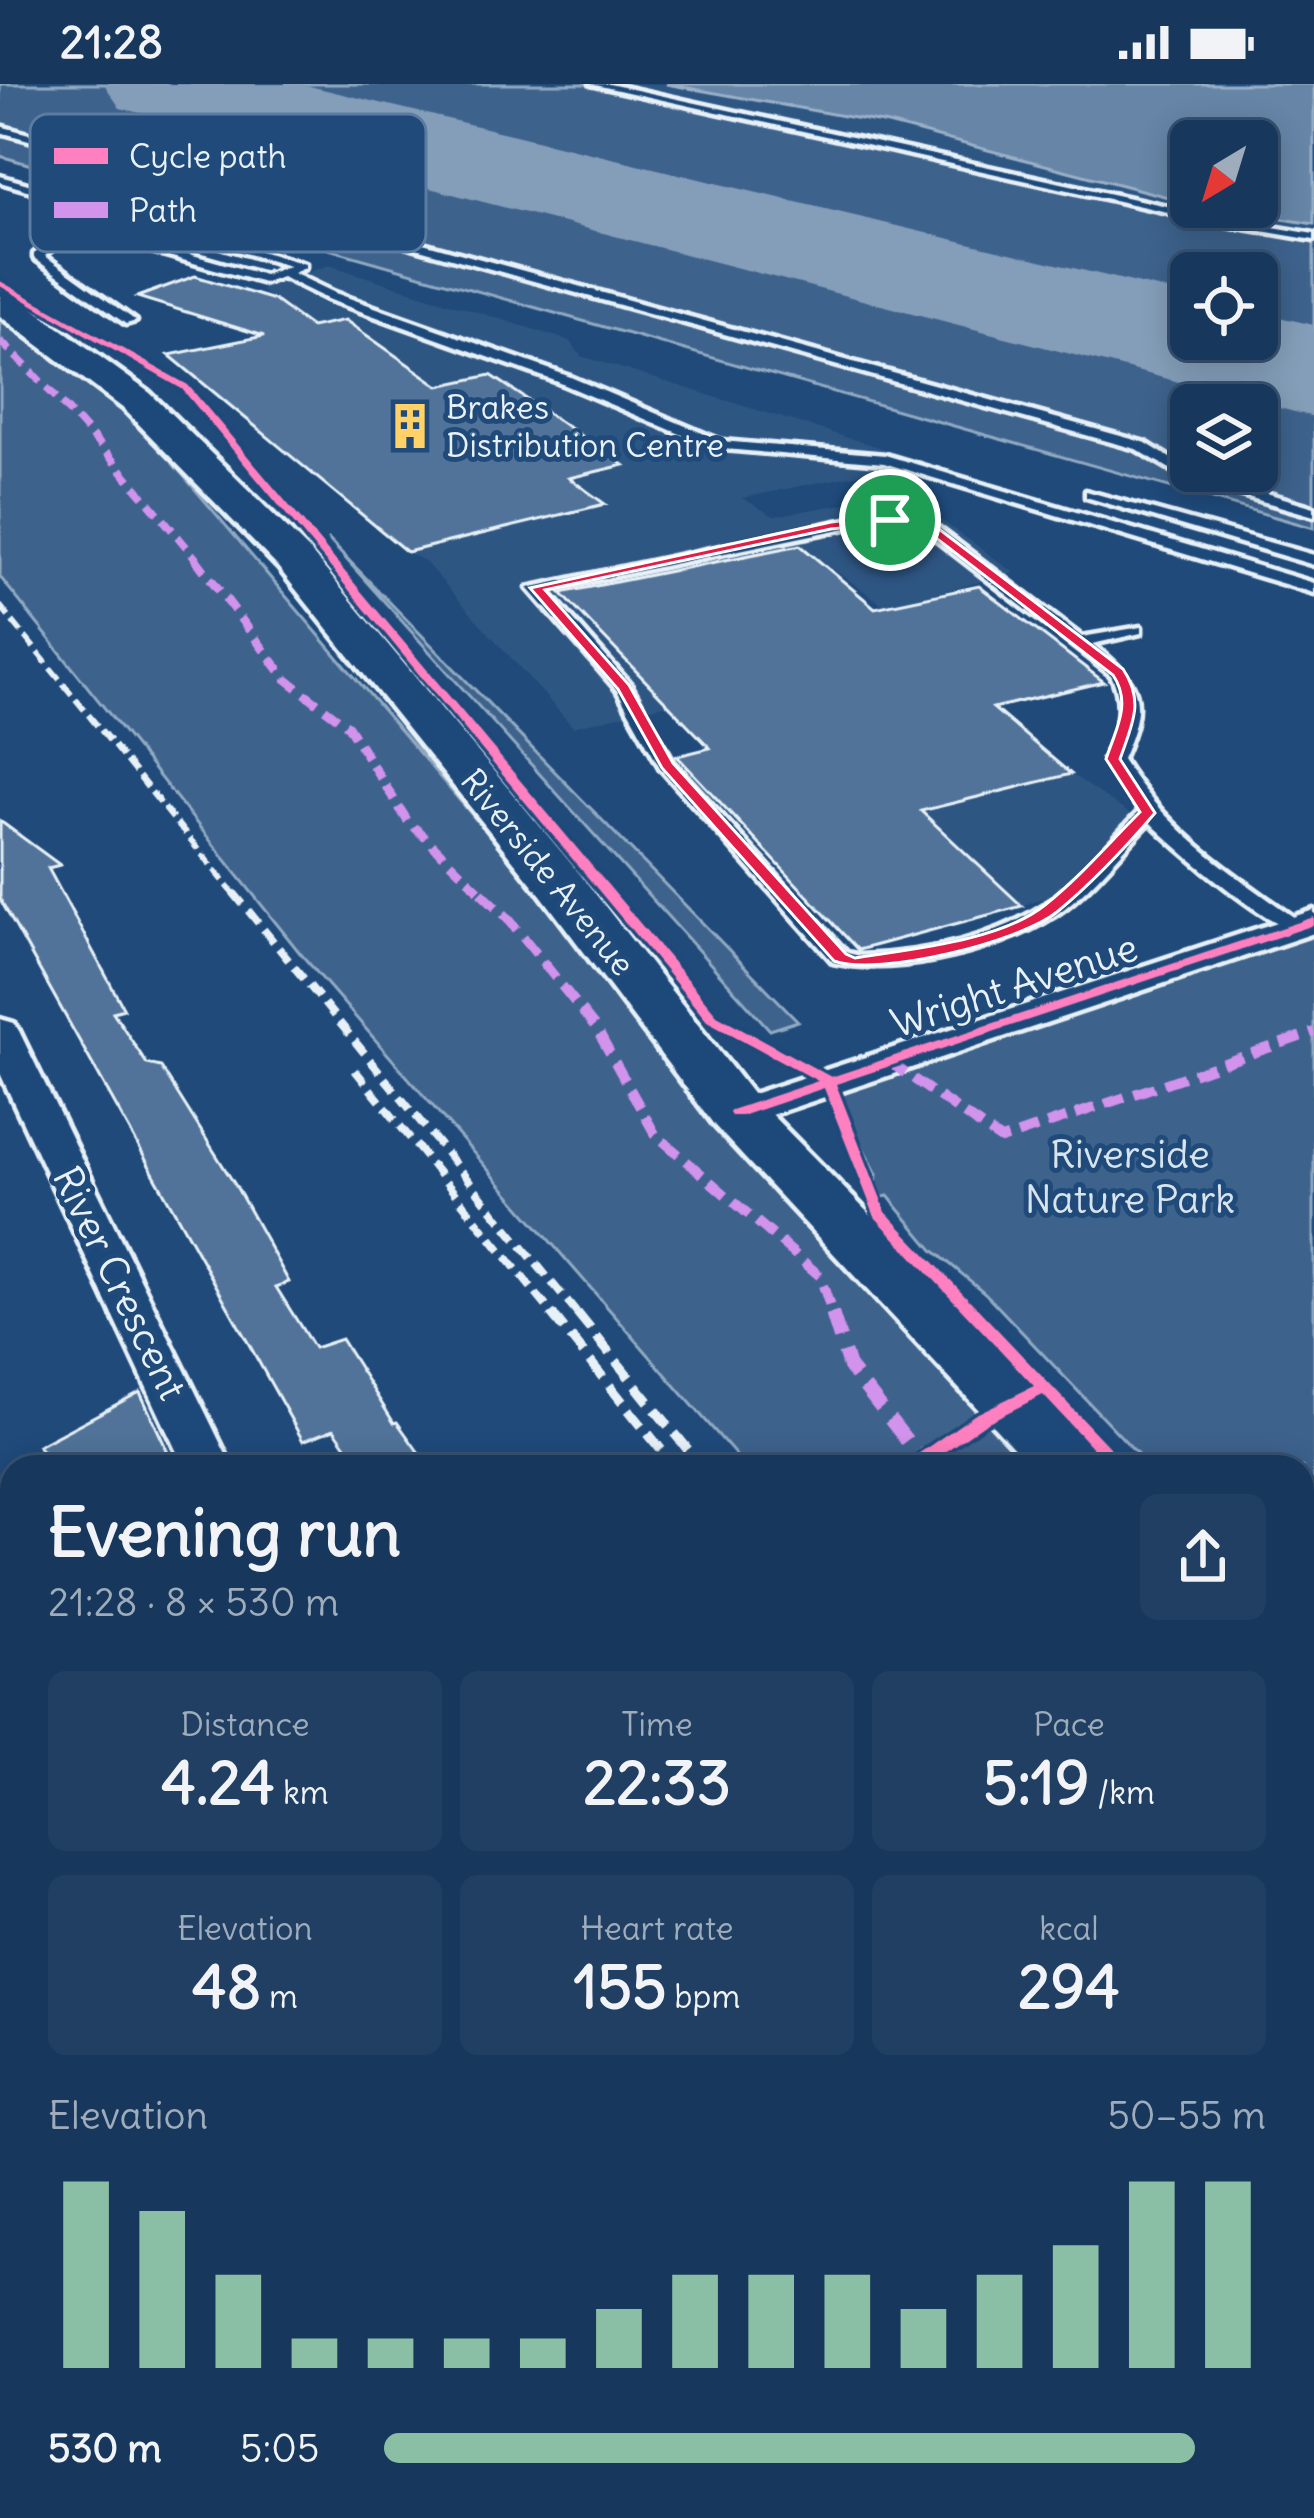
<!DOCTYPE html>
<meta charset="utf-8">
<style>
body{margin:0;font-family:Delius,sans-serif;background:#203f62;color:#f1f3f6;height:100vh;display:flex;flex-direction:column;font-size:45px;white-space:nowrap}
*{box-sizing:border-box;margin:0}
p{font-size:39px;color:#9eacbb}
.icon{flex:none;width:66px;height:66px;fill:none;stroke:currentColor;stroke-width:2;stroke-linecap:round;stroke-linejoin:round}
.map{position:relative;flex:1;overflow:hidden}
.side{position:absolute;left:0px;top:1371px;width:1314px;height:1065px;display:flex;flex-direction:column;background:#17385c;border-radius:36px 36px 0 0;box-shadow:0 6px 30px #0003,0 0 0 3px #365272}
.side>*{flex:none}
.needle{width:78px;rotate:218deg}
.tools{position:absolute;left:1170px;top:36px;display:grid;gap:24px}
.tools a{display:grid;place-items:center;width:108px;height:108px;border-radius:18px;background:#17385c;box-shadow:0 6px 30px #0003,0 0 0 3px #365272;font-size:60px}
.pin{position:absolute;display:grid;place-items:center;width:102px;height:102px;color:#fff;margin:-51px;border:6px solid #fff;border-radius:50%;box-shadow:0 3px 12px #0007}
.round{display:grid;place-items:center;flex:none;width:126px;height:126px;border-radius:18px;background:#203f62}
.head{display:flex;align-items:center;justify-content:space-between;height:204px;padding:0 48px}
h1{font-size:66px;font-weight:700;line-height:90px}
.figures{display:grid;grid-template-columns:repeat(3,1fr);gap:18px;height:204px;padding:12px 48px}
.figures div{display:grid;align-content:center;border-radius:18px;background:#203f62;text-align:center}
.figures b{font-size:60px;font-weight:700}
.figures small{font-size:33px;font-weight:400}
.figures p{font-size:33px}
.chart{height:336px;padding:24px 48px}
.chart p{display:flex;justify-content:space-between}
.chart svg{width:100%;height:216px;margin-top:12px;stroke:#8abfa5;stroke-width:6}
ul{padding:0 48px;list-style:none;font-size:39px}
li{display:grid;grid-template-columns:192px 144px 1fr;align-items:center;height:90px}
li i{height:30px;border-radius:15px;background:#8abfa5}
.status{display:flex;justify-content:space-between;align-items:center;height:84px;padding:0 60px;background:#17385c;direction:ltr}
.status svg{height:33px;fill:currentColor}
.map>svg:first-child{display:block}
</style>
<div class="status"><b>21:28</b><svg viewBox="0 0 49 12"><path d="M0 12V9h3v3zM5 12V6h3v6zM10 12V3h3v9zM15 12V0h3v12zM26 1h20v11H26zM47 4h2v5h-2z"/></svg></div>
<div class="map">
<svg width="1314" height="2434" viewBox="0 0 1314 2434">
<rect width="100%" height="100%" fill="#1f4a7a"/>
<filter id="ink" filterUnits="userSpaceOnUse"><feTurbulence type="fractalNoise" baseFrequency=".00833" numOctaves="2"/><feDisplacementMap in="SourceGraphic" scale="24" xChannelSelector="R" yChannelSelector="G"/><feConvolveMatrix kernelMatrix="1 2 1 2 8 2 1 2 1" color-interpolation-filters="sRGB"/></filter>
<g filter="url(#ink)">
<g fill="#2e5683" fill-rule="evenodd">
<path d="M 0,0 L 666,0 L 888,40 L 1191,119 L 1191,123 L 1314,140 L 1314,438 ZM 1191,189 L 1257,189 L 1257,255 L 1191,255 ZM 1191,321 L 1257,321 L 1257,387 L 1191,387 Z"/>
<polygon points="329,181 570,257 581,272 924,377 742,414 774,432 872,415 941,436 1015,489 885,522 799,461 562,508 668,620 573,643 424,477 407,468 604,420 569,394 623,380 492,291 439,302 346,236 311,243 260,206"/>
<polygon points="1071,690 1140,737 1078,800 1022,822 921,727"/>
</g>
<g fill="#3c628c" stroke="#92aac2" stroke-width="3" fill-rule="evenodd">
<path d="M 0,0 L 165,0 L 614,113 L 618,124 C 651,138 685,140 721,140 L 1095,233 L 1108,249 L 1192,270 L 1214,263 L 1314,287 L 1314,444 L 0,72 ZM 1191,321 L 1257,321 L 1257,387 L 1191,387 Z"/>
<polygon points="285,0 586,0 1314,154 1314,247 1257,233 1257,189 1191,189 1191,217"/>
<polygon points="0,227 120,317 517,784 706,1019 1043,1383 746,1383 300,869 0,493"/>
<polygon points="328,455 798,937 770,946"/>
<polygon points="1314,837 1314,1556 1302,1543 1302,1383 1150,1383 985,1209 933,1166 888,1112 875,1115 877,1090 828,997"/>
<polygon points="1302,1660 1314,1673 1314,2030 1302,2016"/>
</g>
<polygon fill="#6685a7" stroke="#9ab0c7" stroke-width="3" points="666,0 1314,0 1314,140 1207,123 1257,123 1257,57 1191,57 1191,119 888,40"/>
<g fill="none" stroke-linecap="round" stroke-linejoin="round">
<polygon fill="#849eb9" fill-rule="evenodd" points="104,0 301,0 1191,212 1191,255 1257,255 1257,228 1314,241 1314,333 120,24"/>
</g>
<g fill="#517399" stroke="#e8f1f8" stroke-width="3">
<polygon points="195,192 274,216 311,243 345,236 439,302 491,291 624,381 569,394 605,420 407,468 169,271 264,252 137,213"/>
<polygon points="800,461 875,524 979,502 1104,598 993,624 1071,690 921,727 1022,822 858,866 677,672 710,664 561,509"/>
<polygon points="0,737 60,781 48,784 124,925 113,928 147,980 161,983 237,1104 289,1198 276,1203 314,1264 341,1255 394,1339 397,1338 429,1383 361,1383 334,1345 303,1357 0,815"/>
<polygon points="140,1308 175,1383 58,1383 38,1362"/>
</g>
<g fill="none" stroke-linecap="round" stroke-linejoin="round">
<defs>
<g id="lane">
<polygon points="591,0 609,0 1226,135 1314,150 1314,156 1226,141"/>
<polygon points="0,42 1146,359 1191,387 1314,423 1314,432 1189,396 1136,365 0,48"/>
<polygon points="0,92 305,180 305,184 293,189 335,209 568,292 721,357 885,371 1314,499 1314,509 884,379 713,364 558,298 327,215 282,193 264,199 95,151 54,164 45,172 136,237 126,240 34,174 34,170 46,160 110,139 116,142 107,147 264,191 289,182 0,98"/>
<polygon points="1086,407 1314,471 1314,481 1086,413"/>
<path d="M 865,432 L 913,434 L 936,442 L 1082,553 L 1141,543 L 1141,549 L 1092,560 C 1142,599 1148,616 1122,675 C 1166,747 1234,791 1302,839 L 1302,847 C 1275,850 1172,761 1150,738 C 1122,766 1097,799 1065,824 C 1012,865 898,893 833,878 L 661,685 L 617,606 L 528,504 ZM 865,440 L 911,442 L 926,448 L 1111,591 C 1126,621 1117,646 1104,675 L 1140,727 C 1112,755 1086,788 1055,813 C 1003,854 924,870 860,872 L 847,869 L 674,679 L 630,600 L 547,506 Z"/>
</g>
<g id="street">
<polygon points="1314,826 1314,849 750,1038 736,1042 722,1038 716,1029 722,1020"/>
<polygon points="0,935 14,939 19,947 232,1383 184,1383 0,989"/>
<polygon points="846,2424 918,2424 922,2434 850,2434"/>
</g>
<g id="secondary">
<polygon points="0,1988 12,1992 12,2092 0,2087"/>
<polygon points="263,2424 373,2424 377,2434 267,2434"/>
</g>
<g id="primary">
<polygon points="0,206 12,209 150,309 308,465 579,789 757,1016 1100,1364 1111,1383 1032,1383 715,1042 541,811 278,483 124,325 0,232"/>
<polygon points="1302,1585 1314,1589 1314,1662 1302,1658"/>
</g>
</defs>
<use href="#lane" stroke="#e8f1f8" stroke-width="9"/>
<use href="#street" stroke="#e8f1f8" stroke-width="9"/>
<use href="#secondary" stroke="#e8f1f8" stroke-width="9"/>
<use href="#primary" stroke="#e8f1f8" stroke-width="9"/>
<use href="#lane" fill="#1f4a7a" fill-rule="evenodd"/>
<use href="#street" fill="#1f4a7a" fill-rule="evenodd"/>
<use href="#secondary" fill="#1f4a7a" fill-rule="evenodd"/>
<use href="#primary" fill="#1f4a7a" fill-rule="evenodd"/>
<polyline stroke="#e8f1f8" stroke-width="6" stroke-dasharray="14 6" stroke-linecap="butt" points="0,522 235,811"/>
<g stroke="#e8f1f8" stroke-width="8" stroke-dasharray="16 8" stroke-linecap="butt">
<polyline points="233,808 579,1232"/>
<polyline points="355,986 554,1232"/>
</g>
<g stroke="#e8f1f8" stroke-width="10" stroke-dasharray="21 10" stroke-linecap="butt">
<polyline points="551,1229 675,1383"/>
<polyline points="577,1229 702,1383"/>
</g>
<g stroke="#e8f1f8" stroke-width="14" stroke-dasharray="26 14" stroke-linecap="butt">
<polyline points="1302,2091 1314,2104"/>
<polyline points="1302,2132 1314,2146"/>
</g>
<path stroke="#d193ec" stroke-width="8" stroke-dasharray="14 8" stroke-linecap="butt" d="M 0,257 C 71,325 135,401 198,477"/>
<polyline stroke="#d193ec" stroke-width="9" stroke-dasharray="16 9" stroke-linecap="butt" points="195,474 286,595 348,642 407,736 484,811"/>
<g stroke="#d193ec" stroke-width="10" stroke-dasharray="21 10" stroke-linecap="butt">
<polyline points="481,808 507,833 597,946 655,1050 820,1192 833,1232"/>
<polyline points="888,977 1001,1056 1314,948"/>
</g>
<polyline stroke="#d193ec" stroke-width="14" stroke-dasharray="27 14" stroke-linecap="butt" points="832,1229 849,1283 922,1376"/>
<defs>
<polygon id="cycleway" points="0,197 188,301 717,931 831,993 1314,833 1314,841 836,1000 886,1128 1128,1383 1110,1383 1043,1311 986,1339 923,1383 903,1383 905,1379 974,1331 1034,1302 875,1133 824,1004 741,1032 731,1032 729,1029 731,1026 818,997 707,937 182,305 0,202"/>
</defs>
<use href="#cycleway" stroke="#1f4a7a" stroke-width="7"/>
<use href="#cycleway" fill="#ff80c0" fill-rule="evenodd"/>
</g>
</g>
<path fill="#e11d48" stroke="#fff" stroke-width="3" fill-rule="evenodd" d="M 890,432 L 935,442 L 1123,585 C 1145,618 1132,640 1120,675 L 1155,729 C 1126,763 1091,800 1057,828 C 1020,858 878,893 834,877 L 662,684 L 618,605 L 530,504 L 831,438 ZM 890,439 L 927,447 L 1113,591 C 1132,619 1116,645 1106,675 L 1140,728 C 1109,759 1079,794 1045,821 C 1000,857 911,865 855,874 L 846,870 L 673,679 L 629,601 L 545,506 L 831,445 Z"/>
<defs>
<symbol id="building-bare" viewBox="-9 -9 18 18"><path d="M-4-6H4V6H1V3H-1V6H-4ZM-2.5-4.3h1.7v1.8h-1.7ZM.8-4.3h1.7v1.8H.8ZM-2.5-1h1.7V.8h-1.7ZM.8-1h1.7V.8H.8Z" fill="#ffd166" stroke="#1f4a7a" stroke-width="2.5" paint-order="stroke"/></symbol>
</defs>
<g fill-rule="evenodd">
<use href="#building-bare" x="377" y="309" width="66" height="66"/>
</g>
<g text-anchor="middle" stroke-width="10" stroke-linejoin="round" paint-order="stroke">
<g font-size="33" fill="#e8f1f8" stroke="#1f4a7a" text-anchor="start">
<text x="446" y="335">Brakes<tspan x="446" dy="38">Distribution Centre</tspan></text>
</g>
<g font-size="33" fill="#e8f1f8" stroke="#1f4a7a">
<text transform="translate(548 788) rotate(51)" y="12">Riverside Avenue</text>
</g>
<g font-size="39" fill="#e8f1f8" stroke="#1f4a7a">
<text transform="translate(1014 901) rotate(-18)" y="14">Wright Avenue</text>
<text transform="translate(120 1199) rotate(64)" y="14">River Crescent</text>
</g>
<g font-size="39" fill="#d7e3ed" stroke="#1f4a7a">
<text x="1130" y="1084">Riverside<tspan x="1130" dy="45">Nature Park</tspan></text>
</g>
</g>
<rect x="30" y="30" width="396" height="138" rx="18" fill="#1f4a7a" stroke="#5b7ca0" stroke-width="3"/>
<rect x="54" y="64" width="54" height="16" fill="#ff80c0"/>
<rect x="54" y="118" width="54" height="16" fill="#d193ec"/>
<g font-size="33" fill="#e8f1f8">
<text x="129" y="84">Cycle path</text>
<text x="129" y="138">Path</text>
</g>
</svg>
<div class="tools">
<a><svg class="needle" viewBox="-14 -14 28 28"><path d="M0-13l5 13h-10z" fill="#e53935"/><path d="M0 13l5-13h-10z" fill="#9eacbb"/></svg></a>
<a><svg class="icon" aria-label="locate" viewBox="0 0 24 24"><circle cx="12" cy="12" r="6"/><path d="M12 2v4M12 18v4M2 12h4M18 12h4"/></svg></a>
<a><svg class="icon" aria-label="layers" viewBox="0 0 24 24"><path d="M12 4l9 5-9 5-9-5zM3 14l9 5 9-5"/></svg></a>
</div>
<div class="pin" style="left:890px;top:436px;background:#1e9e55"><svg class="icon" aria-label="arrive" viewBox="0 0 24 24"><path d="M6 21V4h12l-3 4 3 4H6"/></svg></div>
<section class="side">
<div class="head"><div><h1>Evening run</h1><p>21:28 · 8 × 530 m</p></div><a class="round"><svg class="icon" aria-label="share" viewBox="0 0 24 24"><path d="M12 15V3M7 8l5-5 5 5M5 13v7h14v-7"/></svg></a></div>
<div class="figures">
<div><p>Distance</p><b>4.24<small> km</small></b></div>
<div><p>Time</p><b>22:33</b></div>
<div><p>Pace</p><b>5:19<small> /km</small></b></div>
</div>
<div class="figures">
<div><p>Elevation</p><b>48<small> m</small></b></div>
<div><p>Heart rate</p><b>155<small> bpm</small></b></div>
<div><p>kcal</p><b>294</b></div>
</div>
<div class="chart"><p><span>Elevation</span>50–55 m</p>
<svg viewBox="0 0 160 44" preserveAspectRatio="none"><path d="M5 44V6M15 44V12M25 44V25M35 44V38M45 44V38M55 44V38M65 44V38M75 44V32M85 44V25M95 44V25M105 44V25M115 44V32M125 44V25M135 44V19M145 44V6M155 44V6"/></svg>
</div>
<ul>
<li><b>530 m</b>5:05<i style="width:92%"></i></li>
</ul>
</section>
</div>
